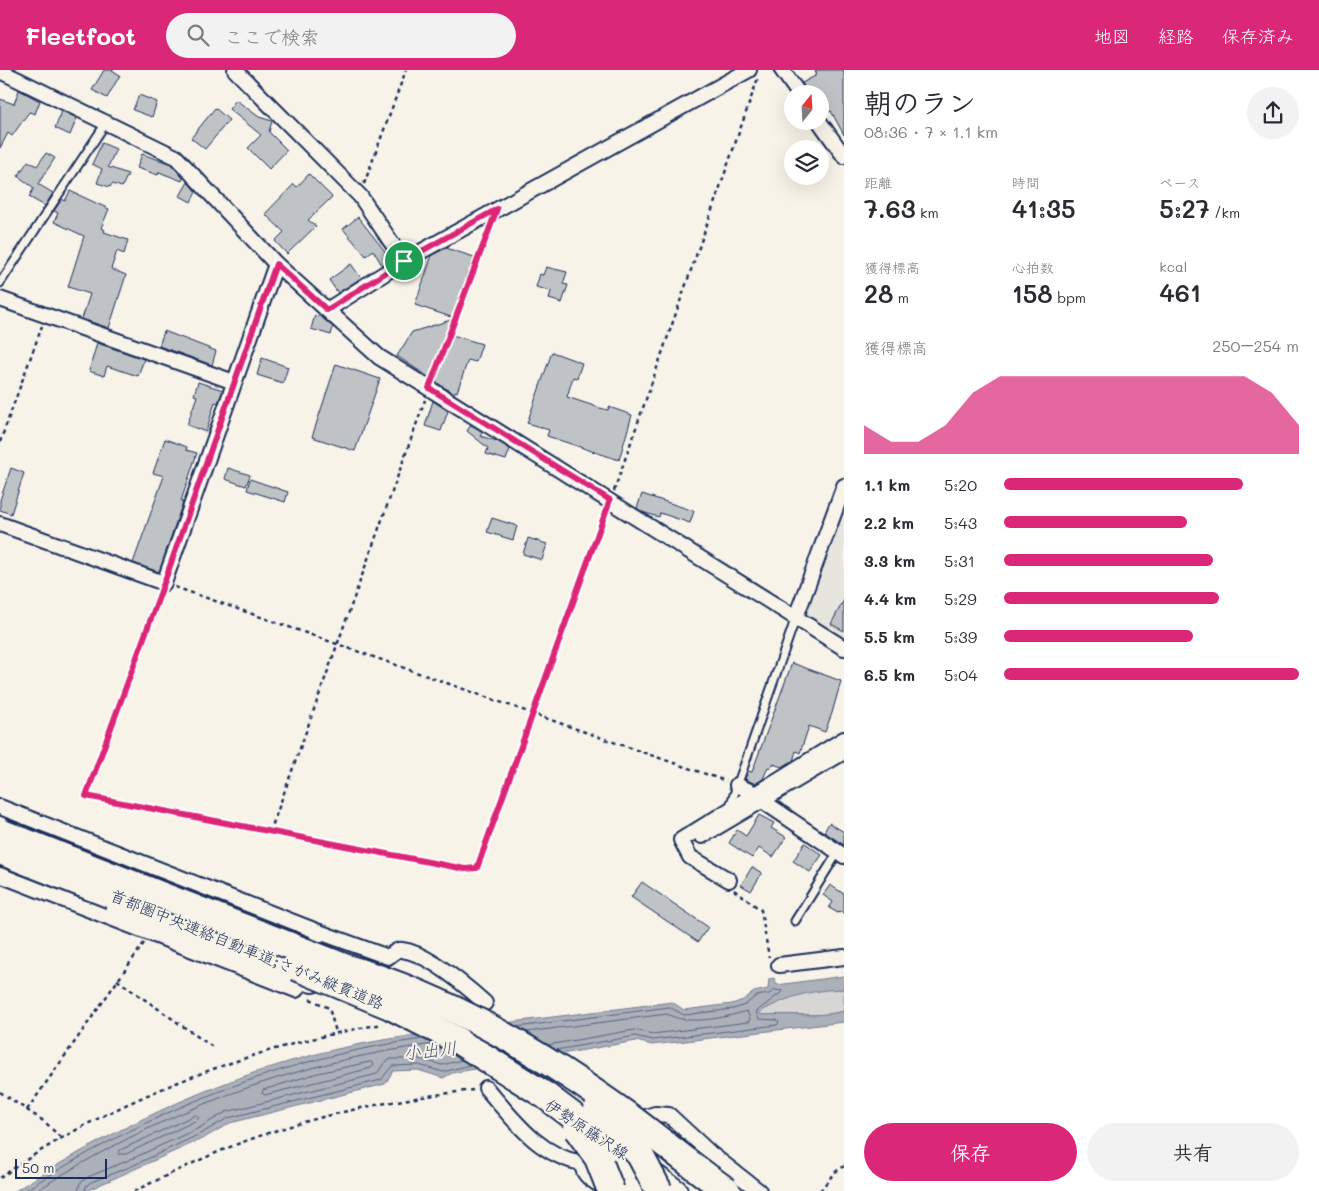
<!DOCTYPE html>
<html lang="ja">
<meta charset="utf-8">
<style>
body{margin:0;font-family:Mali,"Klee One",sans-serif;background:#f2f2f3;color:#2b2b33;height:100vh;display:flex;flex-direction:column;font-size:19px;white-space:nowrap}
*{box-sizing:border-box;margin:0}
p{font-size:16px;color:#7c7c81}
.icon{flex:none;width:28px;height:28px;fill:none;stroke:currentColor;stroke-width:2;stroke-linecap:round;stroke-linejoin:round}
.map{position:relative;flex:1;overflow:hidden}
.drawer{display:flex;flex-direction:column;background:#fff;width:475px}
.drawer>*{flex:none}
.needle{width:32px;rotate:18deg}
.buttons{position:absolute;left:784px;top:15px;display:grid;gap:10px}
.buttons a{display:grid;place-items:center;width:45px;height:45px;border-radius:50%;background:#fff;box-shadow:0 5px 20px #0002;font-size:25px}
.scale{position:absolute;left:15px;bottom:12px;width:92px;box-sizing:border-box;padding-left:5px;border:2px solid #1b2f5e;border-top:0;font-size:14px;line-height:18px;white-space:nowrap;color:#1b2f5e;-webkit-text-stroke:4px #f7f3e8;paint-order:stroke}
.pin{position:absolute;display:grid;place-items:center;width:42px;height:42px;color:#fff;margin:-21px;border:2px solid #fff;border-radius:50%;box-shadow:0 1px 5px #0007}
.round{display:grid;place-items:center;flex:none;width:52px;height:52px;border-radius:26px;background:#f2f2f3}
.head{display:flex;align-items:center;justify-content:space-between;height:85px;padding:0 20px}
h1{font-size:28px;font-weight:600;line-height:38px}
.figures{display:grid;grid-template-columns:repeat(3,1fr);gap:8px;height:85px;padding:5px 20px}
.figures div{display:grid;align-content:center}
.figures b{font-size:25px;font-weight:600}
.figures small{font-size:14px;font-weight:400}
.figures p{font-size:14px}
.chart{height:140px;padding:10px 20px}
.chart p{display:flex;justify-content:space-between}
.chart svg{width:100%;height:90px;margin-top:5px;fill:#db2777;opacity:.7}
.button{display:flex;gap:10px;margin-top:auto;padding:10px 20px}
.button a{flex:1;height:58px;border-radius:30px;background:#db2777;color:#fff;font-size:20px;font-weight:600;line-height:58px;text-align:center}
.button a+a{background:#f2f2f3;color:#2b2b33}
ul{padding:0 20px;list-style:none;font-size:16px}
li{display:grid;grid-template-columns:80px 60px 1fr;align-items:center;height:38px}
li i{height:12px;border-radius:6px;background:#db2777}
header{display:flex;align-items:center;gap:30px;box-sizing:border-box;height:70px;padding:0 25px;background:#db2777;color:#fff}
header strong{font-size:24px}
nav{display:flex;gap:28px;margin-inline-start:auto;font-size:18px}
.search{width:350px;height:45px;background:#f2f2f3;display:flex;align-items:center;gap:12px;box-sizing:border-box;padding:0 18px;border-radius:28px;color:#7c7c81;font-size:19px}
main{display:flex;flex:1;min-height:0}
.map>svg:first-child{display:block}
</style>
<header>
<strong>Fleetfoot</strong>
<div class="search"><svg class="icon" aria-label="search" viewBox="0 0 24 24"><circle cx="10" cy="10" r="6"/><path d="M15 15l6 6"/></svg>ここで検索</div>
<nav><a>地図</a><a>経路</a><a>保存済み</a></nav>
</header>
<main>
<div class="map">
<svg width="844" height="1121" viewBox="0 0 844 1121">
<rect width="100%" height="100%" fill="#f7f3e8"/>
<filter id="ink" filterUnits="userSpaceOnUse"><feTurbulence type="fractalNoise" baseFrequency=".02" numOctaves="2"/><feDisplacementMap in="SourceGraphic" scale="10" xChannelSelector="R" yChannelSelector="G"/><feConvolveMatrix kernelMatrix="1 2 1 2 8 2 1 2 1" color-interpolation-filters="sRGB"/></filter>
<g filter="url(#ink)">
<polygon fill="#e6e5de" points="844,439 844,570 806,546"/>
<path fill="#d7d6d4" stroke="#798299" d="M 819,919 L 844,919 L 844,941 C 820,948 787,943 761,945 L 760,942 L 783,929 Z"/>
<path fill="#acb0b9" stroke="#727c95" d="M 844,906 L 844,919 C 811,920 789,926 760,942 L 761,945 C 787,943 820,948 844,941 L 844,952 L 652,975 L 636,971 L 452,1003 L 443,1008 L 418,1000 L 393,1001 L 385,1014 L 230,1053 L 204,1068 L 86,1121 L 15,1121 C 108,1062 206,1013 313,985 C 368,970 425,964 481,956 C 545,948 608,940 672,932 L 684,940 L 732,934 L 743,930 L 754,922 L 768,919 L 769,909 L 774,908 L 777,915 Z"/>
<g fill="none" stroke-linecap="round" stroke-linejoin="round">
<g stroke="#556382" stroke-width="1">
<polyline points="517,957 669,937 684,945 733,939 745,935 756,926 769,924 774,920 783,921 756,942 759,949 777,950 779,952 777,955 653,970 635,966 556,980"/>
<path d="M 526,962 L 667,944 C 689,956 723,948 747,941 L 750,949 L 748,952 L 653,964 L 634,960 L 548,975"/>
<polygon points="371,992 374,995 371,998 265,1025 262,1023 263,1020 318,1003"/>
<polygon points="196,1045 199,1048 195,1051 126,1084 118,1084 119,1081"/>
<path d="M 24,1121 C 145,1044 280,987 423,969"/>
<path d="M 36,1121 C 156,1044 291,992 433,974"/>
<polyline points="78,1121 80,1113 88,1107 129,1090 199,1058 226,1042 377,1004 384,993 391,989 420,989 442,995 462,990"/>
<polyline points="85,1121 86,1116 91,1112 132,1096 202,1063 228,1048 381,1010 392,996 419,995 443,1002 470,995"/>
</g>
</g>
<g fill="#c0c3c5" stroke="#1b2f5e">
<polygon points="104,0 112,0 120,5 107,28 92,20"/>
<polygon points="815,0 844,0 844,65 831,41 824,44 820,36 820,24 808,24 802,13 817,5"/>
<polygon points="19,20 40,31 35,44 29,42 12,66 8,63 0,78 0,29 14,34"/>
<polygon points="139,25 157,32 152,47 133,40"/>
<polygon points="236,30 259,47 272,51 269,62 287,80 269,99 248,78 261,65 229,39"/>
<polygon points="215,38 229,50 205,79 191,68"/>
<polygon points="62,41 77,48 70,65 55,58"/>
<polygon points="102,73 116,79 108,97 128,104 122,117 112,114 110,117 97,113 102,99 92,94"/>
<polygon points="46,83 55,88 38,114 53,123 45,136 29,127 34,118 18,106 28,91 37,96"/>
<polygon points="142,84 171,94 183,108 182,111 159,102 158,105 137,98"/>
<polygon points="309,104 332,127 308,150 316,156 287,184 275,171 284,162 265,144 294,114 297,117"/>
<polygon points="188,112 196,122 191,132 180,126"/>
<polygon points="70,121 109,139 101,158 105,160 104,162 128,170 124,184 117,181 111,199 126,205 109,258 82,249 90,224 68,217 84,166 54,152 58,143 54,141 62,129 65,131"/>
<polygon points="358,147 391,189 382,195 373,180 366,186 343,159"/>
<polygon points="446,178 474,187 454,248 415,235 432,185"/>
<polygon points="351,194 361,208 338,223 329,210"/>
<polygon points="546,197 567,202 563,214 568,215 562,233 549,229 551,221 536,217 540,204 543,205"/>
<polygon points="315,245 321,247 333,257 331,265 311,259"/>
<polygon points="454,249 449,264 482,274 476,292 468,290 457,322 455,321 454,324 397,286 412,262"/>
<polygon points="164,261 216,281 212,295 159,276"/>
<polygon points="97,273 144,289 138,306 107,296 104,306 89,301"/>
<polygon points="552,282 582,293 577,308 573,307 567,327 600,338 608,340 609,337 632,345 619,390 547,366 549,360 527,353"/>
<polygon points="262,288 288,297 283,313 257,305"/>
<polygon points="336,294 380,309 355,381 312,367"/>
<polygon points="198,312 223,320 218,333 215,332 206,362 187,355 197,326 194,325"/>
<polygon points="433,331 448,341 441,361 425,356"/>
<polygon points="471,355 483,362 480,366 497,371 510,379 506,390 486,384 488,378 467,361"/>
<polygon points="165,369 187,377 186,380 197,383 181,431 183,432 159,502 133,493 164,406 153,403"/>
<polygon points="11,398 24,403 11,444 0,440 0,430"/>
<polygon points="228,398 250,405 246,416 225,409"/>
<polygon points="250,409 288,422 285,432 247,420"/>
<polygon points="642,424 694,441 690,453 660,443 659,447 642,442 637,438"/>
<polygon points="492,448 517,456 513,470 487,462"/>
<polygon points="528,468 547,474 542,490 523,484"/>
<polygon points="844,530 844,561 831,554"/>
<polygon points="792,593 841,611 832,643 825,662 809,656 800,683 796,681 793,691 782,697 773,694 771,698 768,697 763,709 755,714 745,709 748,701 752,702"/>
<polygon points="759,745 774,753 771,758 786,767 773,787 759,778 752,788 729,773 737,760 746,766"/>
<polygon points="829,753 844,762 844,775 824,762"/>
<polygon points="805,773 822,785 810,802 793,791"/>
<polygon points="752,797 762,803 751,821 741,815"/>
<polygon points="642,812 708,857 698,872 631,827"/>
<polygon points="830,815 844,824 844,843 840,841 838,843 829,838 833,832 823,825"/>
</g>
<g fill="none" stroke-linecap="round" stroke-linejoin="round">
<defs>
<g id="lane">
<polyline points="0,213 106,53"/>
<polyline points="729,739 796,547"/>
<polyline points="795,851 838,782"/>
</g>
<g id="street">
<polyline points="235,0 360,126 404,191"/>
<polyline points="782,0 799,24"/>
<polyline points="0,1 176,87 276,194 379,287 844,578"/>
<polyline points="819,51 844,86"/>
<polyline points="0,229 234,312"/>
<polyline points="327,240 404,191 749,0"/>
<polyline points="0,454 164,513 276,194"/>
<polyline points="796,547 844,416"/>
<polyline points="737,715 754,723 767,734 844,786"/>
<polyline points="0,737 319,862 316,870"/>
<polyline points="702,766 844,682"/>
<polyline points="0,805 296,920 299,915"/>
<polyline points="729,810 690,787 681,770 844,669"/>
<path d="M 319,862 L 388,887 C 392,884 397,879 402,880 C 428,883 466,916 485,933"/>
<polyline points="779,895 844,887"/>
<path d="M 486,1018 C 513,1049 539,1086 582,1093"/>
<polyline points="646,1047 655,1044 669,1045 710,1083 759,1121"/>
<path d="M 585,1086 C 576,1105 595,1112 608,1120"/>
</g>
<g id="primary">
<polyline points="91,825 312,911"/>
<polyline points="647,1100 676,1121"/>
</g>
<polyline id="highway" points="457,970 489,990"/>
</defs>
<use href="#lane" stroke="#1b2f5e" stroke-width="11"/>
<use href="#street" stroke="#1b2f5e" stroke-width="18"/>
<use href="#primary" stroke="#1b2f5e" stroke-width="26"/>
<use href="#highway" stroke="#1b2f5e" stroke-width="30"/>
<g stroke="#1b2f5e" stroke-width="2.5" stroke-dasharray="4 4" stroke-linecap="butt">
<polyline points="364,114 406,0"/>
<polyline points="434,306 490,157"/>
<polyline points="0,372 42,256"/>
<polyline points="614,421 758,8"/>
<path d="M 175,517 C 359,581 542,648 726,711"/>
<polyline points="160,524 86,726 465,799 477,798 606,442"/>
<polyline points="270,762 425,330"/>
<polyline points="734,820 761,840 769,887"/>
<polyline points="117,910 214,978"/>
<polyline points="310,929 329,938 336,962"/>
<polyline points="0,1022 45,1052 61,1068"/>
<polyline points="27,1040 144,873"/>
<path d="M 0,1108 C 106,1031 254,976 383,954"/>
<path d="M 134,1121 C 162,1108 190,1094 218,1082 C 298,1048 387,1030 474,1020"/>
<polyline points="820,1121 834,1103 844,1096"/>
</g>
<use href="#lane" stroke="#f7f3e8" stroke-width="7"/>
<use href="#street" stroke="#f7f3e8" stroke-width="14"/>
<use href="#primary" stroke="#f7f3e8" stroke-width="22"/>
<use href="#highway" stroke="#f7f3e8" stroke-width="26"/>
<defs>
<g id="highway-bridge">
<path d="M 0,762 L 347,898 C 450,928 544,985 631,1048 C 663,1072 694,1098 727,1121"/>
<polyline points="0,781 111,825"/>
<polyline points="296,897 390,936 457,970"/>
<polyline points="489,990 546,1026 613,1076"/>
<polyline points="597,1040 640,1085 659,1121"/>
<polyline points="577,1059 598,1088 611,1121"/>
</g>
</defs>
<use href="#highway-bridge" stroke="#1b2f5e" stroke-width="30" stroke-linecap="butt"/>
<use href="#highway-bridge" stroke="#f7f3e8" stroke-width="26"/>
</g>
</g>
<g fill="none" stroke-linecap="round" stroke-linejoin="round" filter="url(#ink)">
<defs>
<polygon id="route" points="497,139 429,318 610,430 477,798 465,799 86,726 164,513 276,194 327,240 404,191"/>
</defs>
<use href="#route" stroke="#fff" stroke-width="10"/>
<use href="#route" stroke="#db2777" stroke-width="6"/>
</g>
<g text-anchor="middle" stroke-width="4" stroke-linejoin="round" paint-order="stroke">
<g font-size="16" fill="#1b2f5e" stroke="#f7f3e8">
<text transform="translate(247 879) rotate(22)" y="6">首都圏中央連絡自動車道;さがみ縦貫道路</text>
<text transform="translate(587 1059) rotate(33)" y="6">伊勢原藤沢線</text>
</g>
<g font-size="18" font-style="italic" fill="#465679" stroke="#f7f3e8">
<text transform="translate(430 981) rotate(-6)" y="6">小出川</text>
</g>
</g>
</svg>
<div class="buttons">
<a><svg class="needle" viewBox="-14 -14 28 28"><path d="M0-13l5 13h-10z" fill="#e53935"/><path d="M0 13l5-13h-10z" fill="#7c7c81"/></svg></a>
<a><svg class="icon" aria-label="layers" viewBox="0 0 24 24"><path d="M12 4l9 5-9 5-9-5zM3 14l9 5 9-5"/></svg></a>
</div>
<div class="scale">50 m</div>
<div class="pin" style="left:404px;top:191px;background:#1e9e55"><svg class="icon" aria-label="arrive" viewBox="0 0 24 24"><path d="M6 21V4h12l-3 4 3 4H6"/></svg></div>
</div>
<section class="drawer">
<div class="head"><div><h1>朝のラン</h1><p>08:36 · 7 × 1.1 km</p></div><a class="round"><svg class="icon" aria-label="share" viewBox="0 0 24 24"><path d="M12 15V3M7 8l5-5 5 5M5 13v7h14v-7"/></svg></a></div>
<div class="figures">
<div><p>距離</p><b>7.63<small> km</small></b></div>
<div><p>時間</p><b>41:35</b></div>
<div><p>ペース</p><b>5:27<small> /km</small></b></div>
</div>
<div class="figures">
<div><p>獲得標高</p><b>28<small> m</small></b></div>
<div><p>心拍数</p><b>158<small> bpm</small></b></div>
<div><p>kcal</p><b>461</b></div>
</div>
<div class="chart"><p><span>獲得標高</span>250–254 m</p>
<svg viewBox="0 0 160 44" preserveAspectRatio="none"><path d="M0 44V30L10 38L20 38L30 30L40 14L50 6L60 6L70 6L80 6L90 6L100 6L110 6L120 6L130 6L140 6L150 14L160 30V44z"/></svg>
</div>
<ul>
<li><b>1.1 km</b>5:20<i style="width:81%"></i></li>
<li><b>2.2 km</b>5:43<i style="width:62%"></i></li>
<li><b>3.3 km</b>5:31<i style="width:71%"></i></li>
<li><b>4.4 km</b>5:29<i style="width:73%"></i></li>
<li><b>5.5 km</b>5:39<i style="width:64%"></i></li>
<li><b>6.5 km</b>5:04<i style="width:100%"></i></li>
</ul>
<div class="button"><a>保存</a><a>共有</a></div>
</section>
</main>
